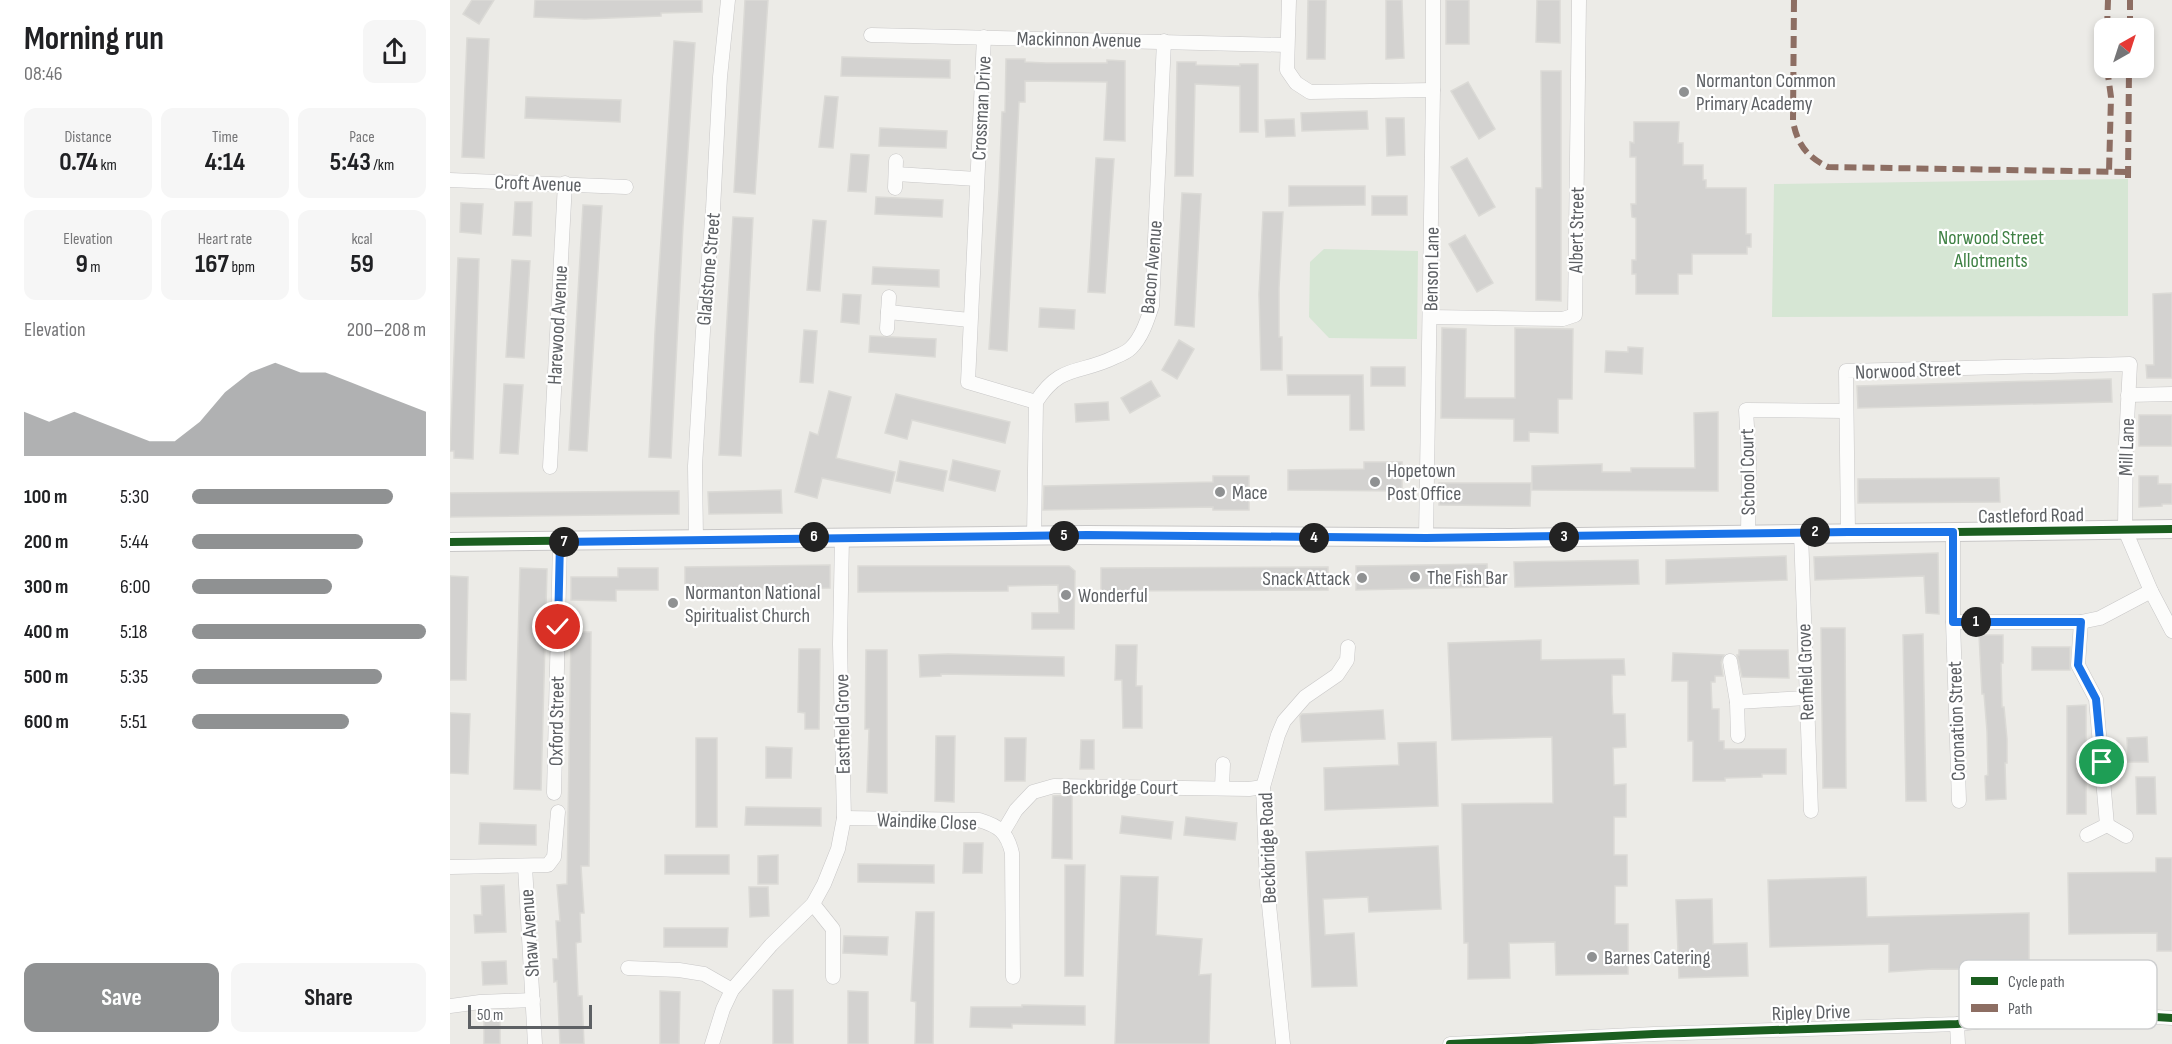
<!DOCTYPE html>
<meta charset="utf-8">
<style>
body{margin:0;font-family:"Sofia Sans Condensed",sans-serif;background:#f6f6f6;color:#202124;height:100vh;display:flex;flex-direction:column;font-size:22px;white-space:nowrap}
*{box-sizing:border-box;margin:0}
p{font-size:20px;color:#757577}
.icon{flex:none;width:33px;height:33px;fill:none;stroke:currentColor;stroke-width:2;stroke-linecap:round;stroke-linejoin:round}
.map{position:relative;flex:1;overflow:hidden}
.drawer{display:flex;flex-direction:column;background:#fff;width:450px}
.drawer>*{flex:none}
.needle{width:39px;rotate:39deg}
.fabs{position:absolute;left:1644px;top:18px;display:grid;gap:12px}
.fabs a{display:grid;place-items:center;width:60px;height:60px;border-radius:12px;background:#fff;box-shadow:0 3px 9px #0003;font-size:30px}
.scale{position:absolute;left:18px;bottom:15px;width:124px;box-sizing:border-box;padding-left:6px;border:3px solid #5d6064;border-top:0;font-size:16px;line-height:21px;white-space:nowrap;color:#5d6064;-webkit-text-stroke:4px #fff;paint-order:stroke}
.pin{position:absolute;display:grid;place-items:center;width:51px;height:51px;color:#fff;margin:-26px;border:3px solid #fff;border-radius:50%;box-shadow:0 2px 6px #0007}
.km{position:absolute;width:30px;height:30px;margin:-15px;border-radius:50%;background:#222;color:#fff;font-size:16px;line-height:30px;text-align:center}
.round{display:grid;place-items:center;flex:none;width:63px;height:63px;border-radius:12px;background:#f6f6f6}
.summary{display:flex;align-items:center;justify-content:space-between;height:102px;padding:0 24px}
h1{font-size:33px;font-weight:700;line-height:45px}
.figures{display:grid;grid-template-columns:repeat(3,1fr);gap:9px;height:102px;padding:6px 24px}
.figures div{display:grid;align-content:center;border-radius:12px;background:#f6f6f6;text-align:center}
.figures b{font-size:26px;font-weight:700}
.figures small{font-size:16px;font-weight:400}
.figures p{font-size:16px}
.chart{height:168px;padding:12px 24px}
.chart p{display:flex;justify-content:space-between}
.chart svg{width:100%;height:108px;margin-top:6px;fill:#8f9192;opacity:.7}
.cta{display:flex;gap:12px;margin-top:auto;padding:12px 24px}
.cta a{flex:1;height:69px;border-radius:12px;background:#8f9192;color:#fff;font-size:24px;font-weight:700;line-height:69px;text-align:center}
.cta a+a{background:#f6f6f6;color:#202124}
ul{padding:0 24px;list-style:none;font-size:20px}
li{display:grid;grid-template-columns:96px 72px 1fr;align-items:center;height:45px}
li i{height:15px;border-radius:8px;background:#8f9192}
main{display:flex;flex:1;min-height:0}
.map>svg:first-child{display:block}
</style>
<main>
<section class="drawer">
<div class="summary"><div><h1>Morning run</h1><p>08:46</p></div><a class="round"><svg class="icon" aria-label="share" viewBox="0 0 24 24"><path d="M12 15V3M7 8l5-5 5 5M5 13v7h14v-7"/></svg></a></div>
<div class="figures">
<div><p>Distance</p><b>0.74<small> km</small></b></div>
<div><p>Time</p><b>4:14</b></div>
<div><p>Pace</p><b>5:43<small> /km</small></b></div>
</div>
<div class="figures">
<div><p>Elevation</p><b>9<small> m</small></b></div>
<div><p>Heart rate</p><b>167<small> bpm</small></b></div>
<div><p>kcal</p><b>59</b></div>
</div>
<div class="chart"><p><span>Elevation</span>200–208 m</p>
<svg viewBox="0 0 160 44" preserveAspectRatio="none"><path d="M0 44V26L10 30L20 26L30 30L40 34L50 38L60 38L70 30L80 18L90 10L100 6L110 10L120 10L130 14L140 18L150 22L160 26V44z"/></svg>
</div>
<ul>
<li><b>100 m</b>5:30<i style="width:86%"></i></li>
<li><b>200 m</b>5:44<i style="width:73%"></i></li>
<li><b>300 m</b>6:00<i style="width:60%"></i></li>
<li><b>400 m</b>5:18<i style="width:100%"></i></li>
<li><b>500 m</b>5:35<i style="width:81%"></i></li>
<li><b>600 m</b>5:51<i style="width:67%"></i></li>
</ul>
<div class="cta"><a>Save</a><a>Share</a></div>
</section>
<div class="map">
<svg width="1722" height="1044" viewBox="0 0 1722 1044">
<rect width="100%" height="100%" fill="#ecebe7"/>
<g fill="#d6e6d4">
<polygon points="1678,179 1678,316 1322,317 1324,184"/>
<polygon points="874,249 968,251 967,339 879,338 859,317 860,262"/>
</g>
<g fill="#d3d2d0" stroke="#dbdad6" stroke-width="1.5">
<polygon points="22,0 44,0 29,24 13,14"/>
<polygon points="85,0 252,0 252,12 211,13 211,16 135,19 84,17"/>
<polygon points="295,0 318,0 305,194 284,192"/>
<polygon points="858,0 876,0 875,59 857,59"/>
<polygon points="936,0 952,0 954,58 936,59"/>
<rect x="996" y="0" width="23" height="44"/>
<polygon points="1087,0 1110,0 1110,43 1086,42"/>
<polygon points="17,38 39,39 34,158 12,157"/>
<polygon points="224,41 245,43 233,226 221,458 199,457 205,332"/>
<polygon points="392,57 500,60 500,78 391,76"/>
<polygon points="556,59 575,59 575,62 596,63 657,63 657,60 675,61 675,141 654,140 657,82 575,81 575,102 569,102 557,351 539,349 549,189 552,112 555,112"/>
<polygon points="727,62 746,62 746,65 790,66 790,64 808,64 808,132 790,132 790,86 745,84 743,176 725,176"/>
<polygon points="1091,71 1111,71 1111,301 1086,300 1086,188 1092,188"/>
<polygon points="1018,82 1045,129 1029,139 1001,91"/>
<polygon points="375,96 388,97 383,148 369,147"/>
<polygon points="76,97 171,100 170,122 75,118"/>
<polygon points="917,111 918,129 852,131 851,113"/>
<polygon points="936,118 954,118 955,155 937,156"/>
<polygon points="844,119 845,136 816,137 815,120"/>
<polygon points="1184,122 1229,122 1228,143 1233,143 1233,165 1253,165 1253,180 1256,180 1256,188 1296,188 1296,234 1301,234 1301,247 1297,247 1297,254 1242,254 1242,274 1228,274 1228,294 1186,294 1186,274 1182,274 1182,260 1186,260 1186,218 1182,217 1181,204 1186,204 1186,157 1180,157 1180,142 1184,143"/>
<polygon points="430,128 497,131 496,148 429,146"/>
<polygon points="401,154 419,155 416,192 398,191"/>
<polygon points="646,158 664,159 655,293 638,292"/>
<polygon points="1017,158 1045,207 1029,216 1001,167"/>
<polygon points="839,186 915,186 915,205 839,206"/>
<polygon points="732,193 751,194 744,327 725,325"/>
<rect x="922" y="196" width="35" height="19"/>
<polygon points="426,197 493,200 492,217 425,214"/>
<polygon points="65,202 82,202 81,236 63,235"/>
<polygon points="11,203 33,204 31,234 10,232"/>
<polygon points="133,205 152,206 137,451 119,450"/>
<polygon points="813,212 833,212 829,288 829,337 832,337 832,370 811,370 809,294"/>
<polygon points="283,217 303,218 291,456 269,455"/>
<polygon points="363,220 376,221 370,291 357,290"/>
<polygon points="1015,235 1043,283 1027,292 999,244"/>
<polygon points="8,258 29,259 23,459 4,458 4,451 0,451"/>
<polygon points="62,260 80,261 74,358 56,357"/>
<polygon points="423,267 489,270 489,287 422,284"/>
<polygon points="1722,293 1722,378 1697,378 1696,365 1704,365 1703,294"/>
<polygon points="393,294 411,295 409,324 391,322"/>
<polygon points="590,308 625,310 624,329 589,327"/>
<polygon points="992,328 1016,329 1015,398 1065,398 1065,328 1123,329 1122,399 1108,399 1108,433 1079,432 1079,441 1064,441 1064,419 991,418"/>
<polygon points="354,330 367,331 363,383 350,382"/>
<polygon points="420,336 486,339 485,357 419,352"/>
<polygon points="729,340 744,349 727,379 712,370"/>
<polygon points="1178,347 1193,348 1192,374 1155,372 1156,351 1178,352"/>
<rect x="921" y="367" width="34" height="19"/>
<polygon points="837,375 913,375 914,430 900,430 900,395 838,395"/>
<polygon points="1661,379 1662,402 1408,408 1407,386"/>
<polygon points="701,381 710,396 680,413 671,398"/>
<polygon points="54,384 73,385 68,454 50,453"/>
<polygon points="379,391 401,397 386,458 445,472 440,493 372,478 367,498 345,492 360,432 368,435"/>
<polygon points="446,394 560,422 555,443 462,420 457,439 435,433"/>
<polygon points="658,402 659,420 626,422 625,404"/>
<polygon points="1268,412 1268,491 1082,490 1082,466 1152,464 1152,472 1181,472 1181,468 1245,468 1244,413"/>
<rect x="1689" y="415" width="33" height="31"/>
<polygon points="503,460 550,471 545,491 499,480"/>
<polygon points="450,461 497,471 493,491 446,481"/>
<polygon points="914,462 952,462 952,491 838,490 838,470 914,469"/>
<polygon points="763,476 799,476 799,510 763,510 763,507 593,510 594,486 763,482"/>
<polygon points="1689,476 1708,476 1708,484 1722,484 1722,504 1712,504 1712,506 1689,507"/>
<polygon points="1549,478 1550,502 1408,503 1408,479"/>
<polygon points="989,483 1081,483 1080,506 989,505"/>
<polygon points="331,490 332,513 259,514 258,492"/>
<polygon points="229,491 229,514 0,517 0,493"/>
<polygon points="1488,553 1489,614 1476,613 1474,576 1365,580 1364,557"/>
<polygon points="1336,556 1337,580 1216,584 1216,560"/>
<polygon points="1188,560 1189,584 1065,587 1064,562"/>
<polygon points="1037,564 1038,587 906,590 906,566"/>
<polygon points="380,565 380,588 235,590 235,567"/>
<polygon points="408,566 619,566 625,571 624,629 582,629 582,613 609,613 608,585 558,586 558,591 408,592"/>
<polygon points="878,567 878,590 651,591 651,568"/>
<polygon points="70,568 97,569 91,790 64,789"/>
<polygon points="168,568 208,568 208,590 166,590 166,601 121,600 121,577 168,577"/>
<polygon points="0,576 18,577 16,680 0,680"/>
<polygon points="1371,628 1395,628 1396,788 1373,788"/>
<polygon points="121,632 141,632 139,866 131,866 134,913 130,913 131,942 126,943 128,996 132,996 134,1044 110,1044 107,981 104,982 103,959 108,959 106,921 110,921 107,885 117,884"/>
<polygon points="1473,634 1476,801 1456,801 1453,635"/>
<polygon points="1529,635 1553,635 1553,663 1551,663 1552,707 1554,707 1557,739 1557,763 1555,763 1556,799 1536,800 1535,776 1538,775 1537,731 1534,694 1532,694"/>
<polygon points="1091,640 1091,660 1174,659 1175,675 1162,675 1162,694 1163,714 1175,714 1176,747 1163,748 1164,785 1176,784 1176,817 1164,817 1164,855 1177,855 1177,886 1165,886 1165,924 1178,924 1178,974 1106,975 1105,942 1059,943 1060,978 1018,979 1018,943 1014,943 1012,804 1103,803 1102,737 1002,740 998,643"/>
<polygon points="666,645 687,645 686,686 692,686 692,728 673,728 672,680 665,680"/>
<rect x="1582" y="647" width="38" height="23"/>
<polygon points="349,649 370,649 369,729 355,729 355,713 348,712"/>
<polygon points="416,650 437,650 437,793 417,792 419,729 415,729"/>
<polygon points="1289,650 1338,650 1339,678 1292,677 1287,655 1289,655"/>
<polygon points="1223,653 1274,655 1271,662 1273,676 1265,676 1265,682 1261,682 1262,709 1269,709 1269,741 1274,741 1274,749 1336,749 1336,774 1312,774 1312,777 1275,778 1275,781 1243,781 1243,741 1238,741 1238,681 1222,681"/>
<polygon points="498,654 614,657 614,676 491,674 491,676 470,677 469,655"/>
<polygon points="1636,705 1636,814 1617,814 1617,706"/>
<polygon points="933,710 935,739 852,742 850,716 852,714"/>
<polygon points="0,713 20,714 18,774 0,773"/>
<polygon points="486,736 505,736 504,802 485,801"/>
<polygon points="1697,737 1698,762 1678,762 1677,738"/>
<rect x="246" y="738" width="21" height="89"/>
<polygon points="555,738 576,738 575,781 555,781"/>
<polygon points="631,740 644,740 644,769 630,769"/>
<polygon points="986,742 988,806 875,810 874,768 949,765 948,743"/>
<polygon points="316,747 342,748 341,778 316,778"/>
<polygon points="1686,777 1705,777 1706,814 1687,814"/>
<polygon points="622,795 622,859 602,858 603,796"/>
<polygon points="296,807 371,808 371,826 295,825"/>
<polygon points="672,816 723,822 721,839 670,833"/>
<polygon points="736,817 787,823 785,840 734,835"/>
<polygon points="30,823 86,825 86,845 29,844"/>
<polygon points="514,843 533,843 532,873 513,873"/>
<polygon points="988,846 991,909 919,912 918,897 873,899 875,935 904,933 907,986 862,987 856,852"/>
<rect x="215" y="855" width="64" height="19"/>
<polygon points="328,855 328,884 308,884 308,856"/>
<polygon points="1706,858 1722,858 1722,951 1707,951 1707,933 1619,934 1618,873 1706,872"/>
<polygon points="408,864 484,865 484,883 408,882"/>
<polygon points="615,865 635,865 633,976 615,976"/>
<polygon points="671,876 708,877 706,935 752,939 749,975 761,974 759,1044 665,1044"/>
<polygon points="1416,877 1417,917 1579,913 1579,970 1483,969 1439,972 1439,944 1320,947 1318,880"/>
<polygon points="54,885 56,932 25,933 24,915 32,915 31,886"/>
<polygon points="299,887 318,887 319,916 300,917"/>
<polygon points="1262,899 1263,944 1297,943 1298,976 1229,978 1226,900"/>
<polygon points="466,912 484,912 483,1044 465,1044 466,1002 461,1001"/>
<polygon points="214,928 278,928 277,947 214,947"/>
<polygon points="394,936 438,937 437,955 393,953"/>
<polygon points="56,961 57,984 33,985 32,962"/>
<rect x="323" y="990" width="20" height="54"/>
<polygon points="210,991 230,992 229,1044 210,1044"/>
<polygon points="398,991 418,992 418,1044 398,1044"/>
<polygon points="572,1005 635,1006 635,1025 562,1024 562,1028 520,1027 521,1007 572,1007"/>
<rect x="34" y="1018" width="16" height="26"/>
</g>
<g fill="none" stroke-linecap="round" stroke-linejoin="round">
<defs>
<g id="minor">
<polyline points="839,0 837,70 846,83 860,92 983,90"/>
<polyline points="421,35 836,45"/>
<polyline points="534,37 518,382 586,402"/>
<polyline points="446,174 527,179"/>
<polyline points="0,180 176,187"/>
<polyline points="445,188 446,161"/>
<polyline points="438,312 520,320"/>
<polyline points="980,317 1113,319 1125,315 1129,0"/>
<polyline points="437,329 439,297"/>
<polyline points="1678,395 1722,394"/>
<polyline points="100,467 115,183"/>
<polyline points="1398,532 1396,371 1680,364 1676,442 1675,530 1701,591 1722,631"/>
<polyline points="1503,532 1503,622 1509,801"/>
<polyline points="1351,533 1361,811"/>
<polyline points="1298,534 1299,461 1296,410 1396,411"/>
<path d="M 584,537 L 586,402 C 611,363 629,375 665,357 C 670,355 677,352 681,348 C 692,337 697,321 702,306 L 714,41"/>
<polyline points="976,538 983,90 983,0"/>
<polyline points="246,539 245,466 253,331 263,209 270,77 278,0"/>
<polyline points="1503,622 1631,622 1650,618 1701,591"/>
<polyline points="1631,622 1628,665 1646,699 1657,825"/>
<polyline points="1280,661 1287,702 1288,736"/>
<polyline points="1287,702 1356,698"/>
<polyline points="772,787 773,764"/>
<polyline points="104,793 110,542"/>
<path d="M 394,818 L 529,820 C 549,826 557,832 562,853 L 563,977"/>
<polyline points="553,832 566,810 583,792 604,786 799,789 813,787"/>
<polyline points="1637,835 1657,825 1676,836"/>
<polyline points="75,866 85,1044"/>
<polyline points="1,867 98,865 104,857 108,812"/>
<polyline points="363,904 383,929 383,977"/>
<polyline points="178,968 229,970 254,974 282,990"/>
<polyline points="0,1006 30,1002 83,1000"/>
<polyline points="1507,1024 1508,1044"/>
<polyline points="262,1044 273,1009 282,990 321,945 363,904 374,884 388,849 394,818 390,644 392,537"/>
<polyline points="833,1044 817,885 813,787 828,735 834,721 855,697 887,675 897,660 898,647"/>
<polyline points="1000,1044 1204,1034 1507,1024 1587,1016 1657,1014 1722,1018"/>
</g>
<polyline id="tertiary" points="0,542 637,535 1060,538 1722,529"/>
</defs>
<use href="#minor" stroke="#c8c7c7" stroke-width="15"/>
<use href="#tertiary" stroke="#c8c7c7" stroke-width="20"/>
<use href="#minor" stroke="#fcfcfb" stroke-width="14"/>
<use href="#tertiary" stroke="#fcfcfb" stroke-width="18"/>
<g stroke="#8d6e63" stroke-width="6" stroke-dasharray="12 6" stroke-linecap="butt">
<path d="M 1344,0 L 1343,121 C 1347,144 1357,157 1378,167 L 1678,172"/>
<polyline points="1657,28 1658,0"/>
<polyline points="1680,28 1680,0"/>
<polyline points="1657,68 1661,97 1659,172"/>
<polyline points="1678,178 1679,68"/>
</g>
<defs>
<g id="cycleway">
<polyline points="0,542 637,535 1060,538 1722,529"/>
<polyline points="1000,1044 1204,1034 1507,1024 1587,1016 1657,1014 1722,1018"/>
</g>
</defs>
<use href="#cycleway" stroke="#fff" stroke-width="11"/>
<use href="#cycleway" stroke="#1b5e20" stroke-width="8"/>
</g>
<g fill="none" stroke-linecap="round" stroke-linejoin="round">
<defs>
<polyline id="route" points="108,627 110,542 637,535 976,538 1398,532 1503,532 1503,622 1631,622 1628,665 1646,699 1652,762"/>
</defs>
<use href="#route" stroke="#fff" stroke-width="12"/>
<use href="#route" stroke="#1a73e8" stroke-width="8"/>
</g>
<g fill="#8f9192" stroke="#fff" stroke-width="2">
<circle cx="1234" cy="92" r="6"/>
<circle cx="925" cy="482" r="6"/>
<circle cx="770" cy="492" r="6"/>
<circle cx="965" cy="577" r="6"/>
<circle cx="912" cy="578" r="6"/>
<circle cx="616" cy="595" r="6"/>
<circle cx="223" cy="603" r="6"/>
<circle cx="1142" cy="957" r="6"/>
</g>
<g text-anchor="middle" stroke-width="4.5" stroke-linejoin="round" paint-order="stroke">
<g font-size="20" fill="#5d6064" stroke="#fff">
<text transform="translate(629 39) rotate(1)" y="7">Mackinnon Avenue</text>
<text transform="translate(531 108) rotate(-87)" y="7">Crossman Drive</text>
<text transform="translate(88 183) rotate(2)" y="7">Croft Avenue</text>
<text transform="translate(1126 230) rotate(-89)" y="7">Albert Street</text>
<text transform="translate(701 267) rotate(-85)" y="7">Bacon Avenue</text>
<text transform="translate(258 269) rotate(-85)" y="7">Gladstone Street</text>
<text transform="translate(981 269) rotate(-89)" y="7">Benson Lane</text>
<text transform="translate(107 325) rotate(-87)" y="7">Harewood Avenue</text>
<text transform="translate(1458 370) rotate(-2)" y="7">Norwood Street</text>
<text transform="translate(1676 447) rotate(-88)" y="7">Mill Lane</text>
<text transform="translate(1297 472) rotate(-91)" y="7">School Court</text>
<text transform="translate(1581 515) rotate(-1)" y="7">Castleford Road</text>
<text transform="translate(1355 672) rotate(-92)" y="7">Renfield Grove</text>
<text transform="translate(106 721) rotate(-89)" y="7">Oxford Street</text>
<text transform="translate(1506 721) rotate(-92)" y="7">Coronation Street</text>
<text transform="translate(392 724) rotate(-91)" y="7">Eastfield Grove</text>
<text x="670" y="794">Beckbridge Court</text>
<text transform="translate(477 821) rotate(2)" y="7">Waindike Close</text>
<text transform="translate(817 848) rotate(-92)" y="7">Beckbridge Road</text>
<text transform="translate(79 933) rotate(-94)" y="7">Shaw Avenue</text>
<text transform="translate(1361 1012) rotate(-2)" y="7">Ripley Drive</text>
</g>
<g font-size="20" fill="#5d6064" stroke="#fff" text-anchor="start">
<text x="1246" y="87">Normanton Common<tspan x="1246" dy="23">Primary Academy</tspan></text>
<text x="937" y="477">Hopetown<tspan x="937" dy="23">Post Office</tspan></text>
<text x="782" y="499">Mace</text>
<text x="977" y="584">The Fish Bar</text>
<text x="900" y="585" text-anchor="end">Snack Attack</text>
<text x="235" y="599">Normanton National<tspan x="235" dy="23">Spiritualist Church</tspan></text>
<text x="628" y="602">Wonderful</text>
<text x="1154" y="964">Barnes Catering</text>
</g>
<g font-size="20" fill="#3f8144" stroke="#fff">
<text x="1541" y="244">Norwood Street<tspan x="1541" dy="23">Allotments</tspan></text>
</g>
</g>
<rect x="1509" y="960" width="198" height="69" rx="9" fill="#fff" stroke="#cecfd0" stroke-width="1.5"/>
<rect x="1521" y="977" width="27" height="8" fill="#1b5e20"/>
<rect x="1521" y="1004" width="27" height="8" fill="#8d6e63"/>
<g font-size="16" fill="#5d6064">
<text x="1558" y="987">Cycle path</text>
<text x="1558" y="1014">Path</text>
</g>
</svg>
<div class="fabs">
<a><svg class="needle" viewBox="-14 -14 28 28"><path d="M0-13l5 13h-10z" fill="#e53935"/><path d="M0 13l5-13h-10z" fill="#757577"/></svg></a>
</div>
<div class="scale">50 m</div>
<div class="pin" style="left:1652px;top:762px;background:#1e9e55"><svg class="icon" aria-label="arrive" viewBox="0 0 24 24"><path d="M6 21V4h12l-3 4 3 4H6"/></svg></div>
<div class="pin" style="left:108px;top:627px;background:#d93025"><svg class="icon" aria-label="check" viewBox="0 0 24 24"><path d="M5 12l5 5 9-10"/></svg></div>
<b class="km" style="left:1526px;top:622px">1</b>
<b class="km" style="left:1365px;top:532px">2</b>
<b class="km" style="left:1114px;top:537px">3</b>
<b class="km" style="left:864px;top:538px">4</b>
<b class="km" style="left:614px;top:536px">5</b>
<b class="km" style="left:364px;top:537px">6</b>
<b class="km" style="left:114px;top:542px">7</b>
</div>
</main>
